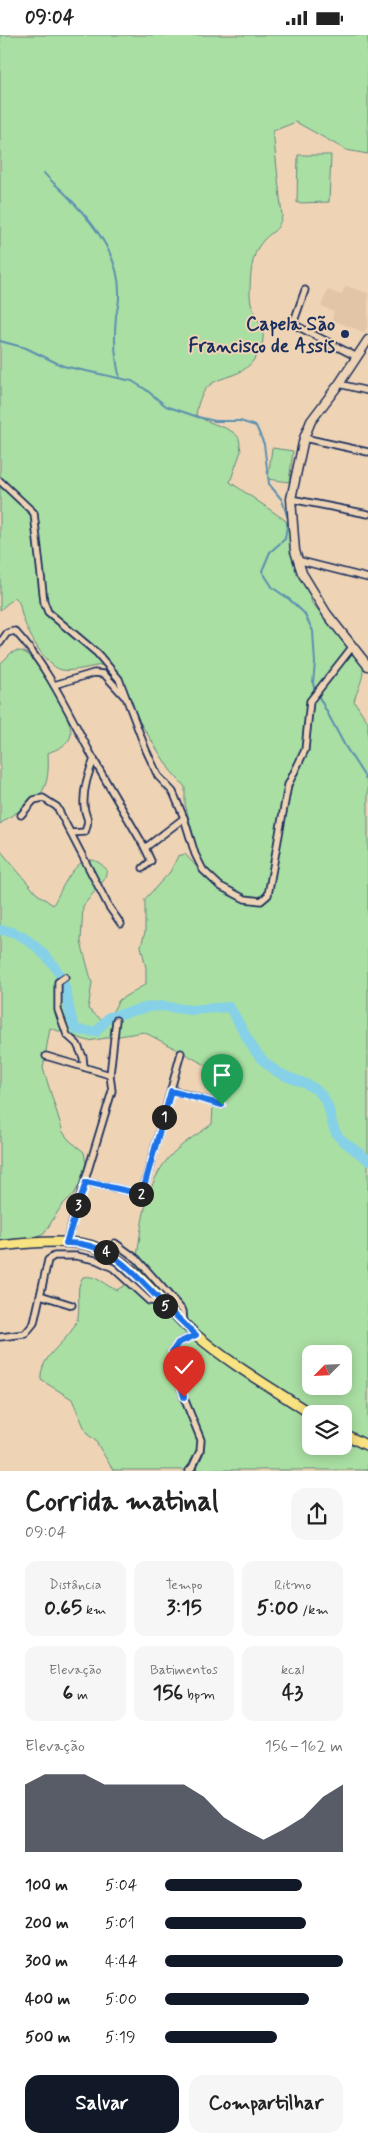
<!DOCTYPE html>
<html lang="pt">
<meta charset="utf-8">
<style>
body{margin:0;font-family:Mynerve,sans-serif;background:#f6f6f6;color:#222;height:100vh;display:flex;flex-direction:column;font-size:19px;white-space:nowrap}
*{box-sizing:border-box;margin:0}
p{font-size:16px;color:#767676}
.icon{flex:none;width:28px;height:28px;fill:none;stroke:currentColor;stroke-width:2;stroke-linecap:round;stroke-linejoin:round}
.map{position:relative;height:1436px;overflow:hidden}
.side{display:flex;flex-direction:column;background:#fff;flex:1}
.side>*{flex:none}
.needle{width:32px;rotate:246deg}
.controls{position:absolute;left:302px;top:1310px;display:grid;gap:10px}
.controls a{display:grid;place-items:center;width:50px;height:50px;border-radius:10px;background:#fff;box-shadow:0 2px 12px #0003;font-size:25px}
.pin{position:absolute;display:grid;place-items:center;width:42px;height:42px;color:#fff;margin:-51px -21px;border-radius:50% 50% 50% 0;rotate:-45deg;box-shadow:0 0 5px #0007}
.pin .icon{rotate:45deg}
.km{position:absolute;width:25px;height:25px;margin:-12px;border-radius:50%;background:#222;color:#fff;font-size:14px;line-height:25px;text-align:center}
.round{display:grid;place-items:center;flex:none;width:52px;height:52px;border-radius:15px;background:#f6f6f6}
.overview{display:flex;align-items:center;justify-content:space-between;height:85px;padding:0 25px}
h1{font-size:28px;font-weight:700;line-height:38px}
.stats{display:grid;grid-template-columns:repeat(3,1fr);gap:8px;height:85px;padding:5px 25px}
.stats div{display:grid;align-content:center;border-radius:12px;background:#f6f6f6;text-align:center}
.stats b{font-size:21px;font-weight:700}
.stats small{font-size:14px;font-weight:400}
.stats p{font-size:14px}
.chart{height:140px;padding:10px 25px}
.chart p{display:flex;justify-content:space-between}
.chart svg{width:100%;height:90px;margin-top:5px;fill:#111827;opacity:.7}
.primary-button{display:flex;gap:10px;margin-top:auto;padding:10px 25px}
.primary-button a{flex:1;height:58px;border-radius:15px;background:#111827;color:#fff;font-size:20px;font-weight:700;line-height:58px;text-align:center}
.primary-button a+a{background:#f6f6f6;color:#222}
ul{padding:0 25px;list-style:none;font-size:16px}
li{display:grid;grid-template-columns:80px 60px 1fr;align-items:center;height:38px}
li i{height:12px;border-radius:6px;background:#111827}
.status{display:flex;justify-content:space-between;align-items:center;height:35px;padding:0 25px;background:#fff;direction:ltr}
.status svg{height:14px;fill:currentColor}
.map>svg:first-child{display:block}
</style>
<div class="status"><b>09:04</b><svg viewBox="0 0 49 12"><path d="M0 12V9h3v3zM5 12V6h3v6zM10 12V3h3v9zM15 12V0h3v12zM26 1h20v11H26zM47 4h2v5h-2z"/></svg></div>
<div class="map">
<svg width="368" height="1436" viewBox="0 0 368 1436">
<rect width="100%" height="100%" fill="#eed4b5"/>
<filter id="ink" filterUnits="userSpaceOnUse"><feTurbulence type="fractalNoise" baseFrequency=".02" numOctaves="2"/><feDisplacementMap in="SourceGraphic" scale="10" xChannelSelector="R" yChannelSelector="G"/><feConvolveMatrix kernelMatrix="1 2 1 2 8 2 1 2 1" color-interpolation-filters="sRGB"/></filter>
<g filter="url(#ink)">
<polygon fill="#e2c4a6" points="346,251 368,258 368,290 364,297 332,285 334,277 321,271 328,255 341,260"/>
<g fill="#a9dfa2" stroke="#628780" fill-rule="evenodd">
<path d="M 0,0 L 368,0 L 368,119 L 346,115 L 296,87 L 273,96 L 282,181 C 278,198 272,195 262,207 C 251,219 250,243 250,259 C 250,285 276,293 255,323 C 236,353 203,330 196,380 C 209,390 231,391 239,403 L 241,416 L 230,447 L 285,485 L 290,495 L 312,568 L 361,625 C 367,639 358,652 354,666 L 368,687 L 368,1435 L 113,1435 L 95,1405 L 87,1399 L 72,1364 L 41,1345 C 39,1319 70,1307 77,1285 C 82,1271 74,1254 83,1242 C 96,1239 105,1251 117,1255 L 134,1244 C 141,1201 141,1149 174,1117 C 185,1106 200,1098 212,1089 L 215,1035 L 144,997 L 88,1006 L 50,993 L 43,1033 L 63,1097 L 69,1105 L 84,1117 L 86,1128 L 81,1147 L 74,1159 L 62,1170 L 44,1199 L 28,1206 L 0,1211 L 0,815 L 36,858 L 53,870 C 63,853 81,804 107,835 L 104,845 L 83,871 L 81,907 L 92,948 L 88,974 L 106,988 L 119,965 L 146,949 L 146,933 L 141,911 L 145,897 L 145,864 L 170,837 L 178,821 L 185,819 L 196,831 L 198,818 L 185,769 L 185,752 L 170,735 L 104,630 C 91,631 75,637 62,635 C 44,631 27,596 22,580 C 20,572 21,569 15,562 L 0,575 ZM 311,1319 L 344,1319 L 344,1351 L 311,1351 ZM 311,1379 L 344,1379 L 344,1411 L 311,1411 Z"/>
<polygon points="298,120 331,120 329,167 297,168"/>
<polygon points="272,413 293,416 289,447 268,444"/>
<path d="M 16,616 C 18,616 22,616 24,617 C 39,623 72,682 71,699 C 70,710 57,714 48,718 C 51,767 33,764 0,789 L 0,629 L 11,618 Z"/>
</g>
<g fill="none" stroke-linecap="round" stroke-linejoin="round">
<g stroke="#5b90b0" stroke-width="2">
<path d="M 44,138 C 52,148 63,155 71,165 C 96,191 121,224 119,262 C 119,269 117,275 116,281 C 114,303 114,322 120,343"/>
<polyline points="0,306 26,313 63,331 132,346 145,354 166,371 198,382 215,386 240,386 256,391 264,409 269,449 282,465 288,484 285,504 270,517 262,536 273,553 289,564 304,578 313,596 315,628 313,648 315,657"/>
<polyline points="319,662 345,711 368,747"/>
</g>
<path stroke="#86d1e7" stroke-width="10" d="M 0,895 C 24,895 55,926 63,947 C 70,963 67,980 77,995 L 96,997 L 109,982 L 149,972 L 161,971 L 190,975 L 229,972 C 246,996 250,1019 276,1036 C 288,1044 304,1046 315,1054 C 335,1069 327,1087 338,1101 C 344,1108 360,1118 368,1125"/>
<defs>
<g id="street">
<polyline points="305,255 293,289 357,322"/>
<polyline points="339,349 368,356"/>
<polyline points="304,403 368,417"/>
<polyline points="0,446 34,478 44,567 48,577 97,618 119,644 146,715 158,741 173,757 184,783 195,819 203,835 220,851 245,864 261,866 268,860 288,750 305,715 310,666 353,611"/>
<polyline points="291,464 368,479"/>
<polyline points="297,525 368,543"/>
<path d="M 0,608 L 7,598 L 15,596 C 49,633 69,679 93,723 C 110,754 128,783 145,813 L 151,826 L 143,833"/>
<polyline points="54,650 94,638 104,639 124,661"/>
<polyline points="21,780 34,765 43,763 57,772 109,872 121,889"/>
<path d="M 71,798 L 85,797 C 91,780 85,785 84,770 C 83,754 88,740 94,724"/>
<polyline points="145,813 184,783"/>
<polyline points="65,942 58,947 58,975 67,1000 77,1009 83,1022 84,1032"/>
<polyline points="46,1021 110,1040"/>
<polyline points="171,1055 222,1070"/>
<polyline points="86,1147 142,1159 181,1018"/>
<polyline points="66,1208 112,1056 110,1040 116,985"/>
<polyline points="115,1208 137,1224 183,1276 184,1289"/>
<polyline points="40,1260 72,1270"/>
<polyline points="0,1302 25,1299 34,1288 48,1225 54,1221 76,1221 96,1225 113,1233 149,1266 161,1267"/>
<polyline points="189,1436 193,1431 200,1416 201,1405 184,1363 172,1317 178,1308 196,1299"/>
</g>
<polyline id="secondary" points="368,305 339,349 311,386 304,403 291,464 295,516 302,538 327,579 368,631"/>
<g id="primary">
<path d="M 0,1211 C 25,1208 72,1203 95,1212 C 136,1228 162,1270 195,1299 C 230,1329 272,1353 311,1379"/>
<polyline points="344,1399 368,1411"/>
</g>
</defs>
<use href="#street" stroke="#1b2f5e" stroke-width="9"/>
<use href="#secondary" stroke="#1b2f5e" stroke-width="11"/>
<use href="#primary" stroke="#1b2f5e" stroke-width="12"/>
<use href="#street" stroke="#eed4b5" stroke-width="5.5"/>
<use href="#secondary" stroke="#eed4b5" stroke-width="8"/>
<use href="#primary" stroke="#f8e281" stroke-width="9"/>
</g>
</g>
<g fill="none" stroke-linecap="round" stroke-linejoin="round" filter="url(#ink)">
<defs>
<path id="route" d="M 184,1362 L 172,1317 L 178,1308 L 196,1300 C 184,1289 173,1278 162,1267 C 132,1238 112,1207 66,1208 L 86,1147 L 142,1159 L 171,1056 L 222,1070"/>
</defs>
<use href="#route" stroke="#fff" stroke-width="10"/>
<use href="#route" stroke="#1a73e8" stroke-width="6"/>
</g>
<circle fill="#1b2f5e" stroke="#eed4b5" stroke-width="2" cx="345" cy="299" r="5"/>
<g text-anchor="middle" stroke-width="4" stroke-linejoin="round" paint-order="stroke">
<g font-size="19" font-weight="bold" fill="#1b2f5e" stroke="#eed4b5" text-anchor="end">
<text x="335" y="295">Capela São<tspan x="335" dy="22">Francisco de Assis</tspan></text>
</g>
</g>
</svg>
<div class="controls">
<a><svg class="needle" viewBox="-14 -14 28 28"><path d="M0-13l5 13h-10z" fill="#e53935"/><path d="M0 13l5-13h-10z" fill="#767676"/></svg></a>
<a><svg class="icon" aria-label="layers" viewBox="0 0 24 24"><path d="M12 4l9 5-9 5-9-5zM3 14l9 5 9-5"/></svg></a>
</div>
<div class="pin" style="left:222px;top:1070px;background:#1e9e55"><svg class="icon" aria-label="arrive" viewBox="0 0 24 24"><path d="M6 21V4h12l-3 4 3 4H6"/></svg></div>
<div class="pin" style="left:184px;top:1362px;background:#d93025"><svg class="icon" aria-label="check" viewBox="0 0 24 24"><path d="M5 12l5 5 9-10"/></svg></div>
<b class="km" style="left:164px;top:1082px">1</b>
<b class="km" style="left:141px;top:1159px">2</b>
<b class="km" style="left:78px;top:1170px">3</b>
<b class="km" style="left:106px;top:1217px">4</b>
<b class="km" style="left:165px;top:1271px">5</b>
</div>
<section class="side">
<div class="overview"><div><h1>Corrida matinal</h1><p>09:04</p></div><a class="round"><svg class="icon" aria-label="share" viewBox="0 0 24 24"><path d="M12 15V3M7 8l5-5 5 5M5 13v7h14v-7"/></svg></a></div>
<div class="stats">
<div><p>Distância</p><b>0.65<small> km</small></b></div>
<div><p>Tempo</p><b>3:15</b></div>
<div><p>Ritmo</p><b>5:00<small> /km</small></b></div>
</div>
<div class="stats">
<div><p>Elevação</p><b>6<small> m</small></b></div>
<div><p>Batimentos</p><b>156<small> bpm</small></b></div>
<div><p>kcal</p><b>43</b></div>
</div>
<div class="chart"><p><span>Elevação</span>156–162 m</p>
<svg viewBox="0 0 160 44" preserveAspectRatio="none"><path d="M0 44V11L10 6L20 6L30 6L40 11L50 11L60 11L70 11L80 11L90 17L100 27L110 33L120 38L130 33L140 27L150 17L160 11V44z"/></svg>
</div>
<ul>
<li><b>100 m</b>5:04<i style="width:77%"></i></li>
<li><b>200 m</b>5:01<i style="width:79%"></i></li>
<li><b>300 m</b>4:44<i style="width:100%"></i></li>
<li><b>400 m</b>5:00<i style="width:81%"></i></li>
<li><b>500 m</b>5:19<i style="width:63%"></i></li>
</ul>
<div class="primary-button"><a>Salvar</a><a>Compartilhar</a></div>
</section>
